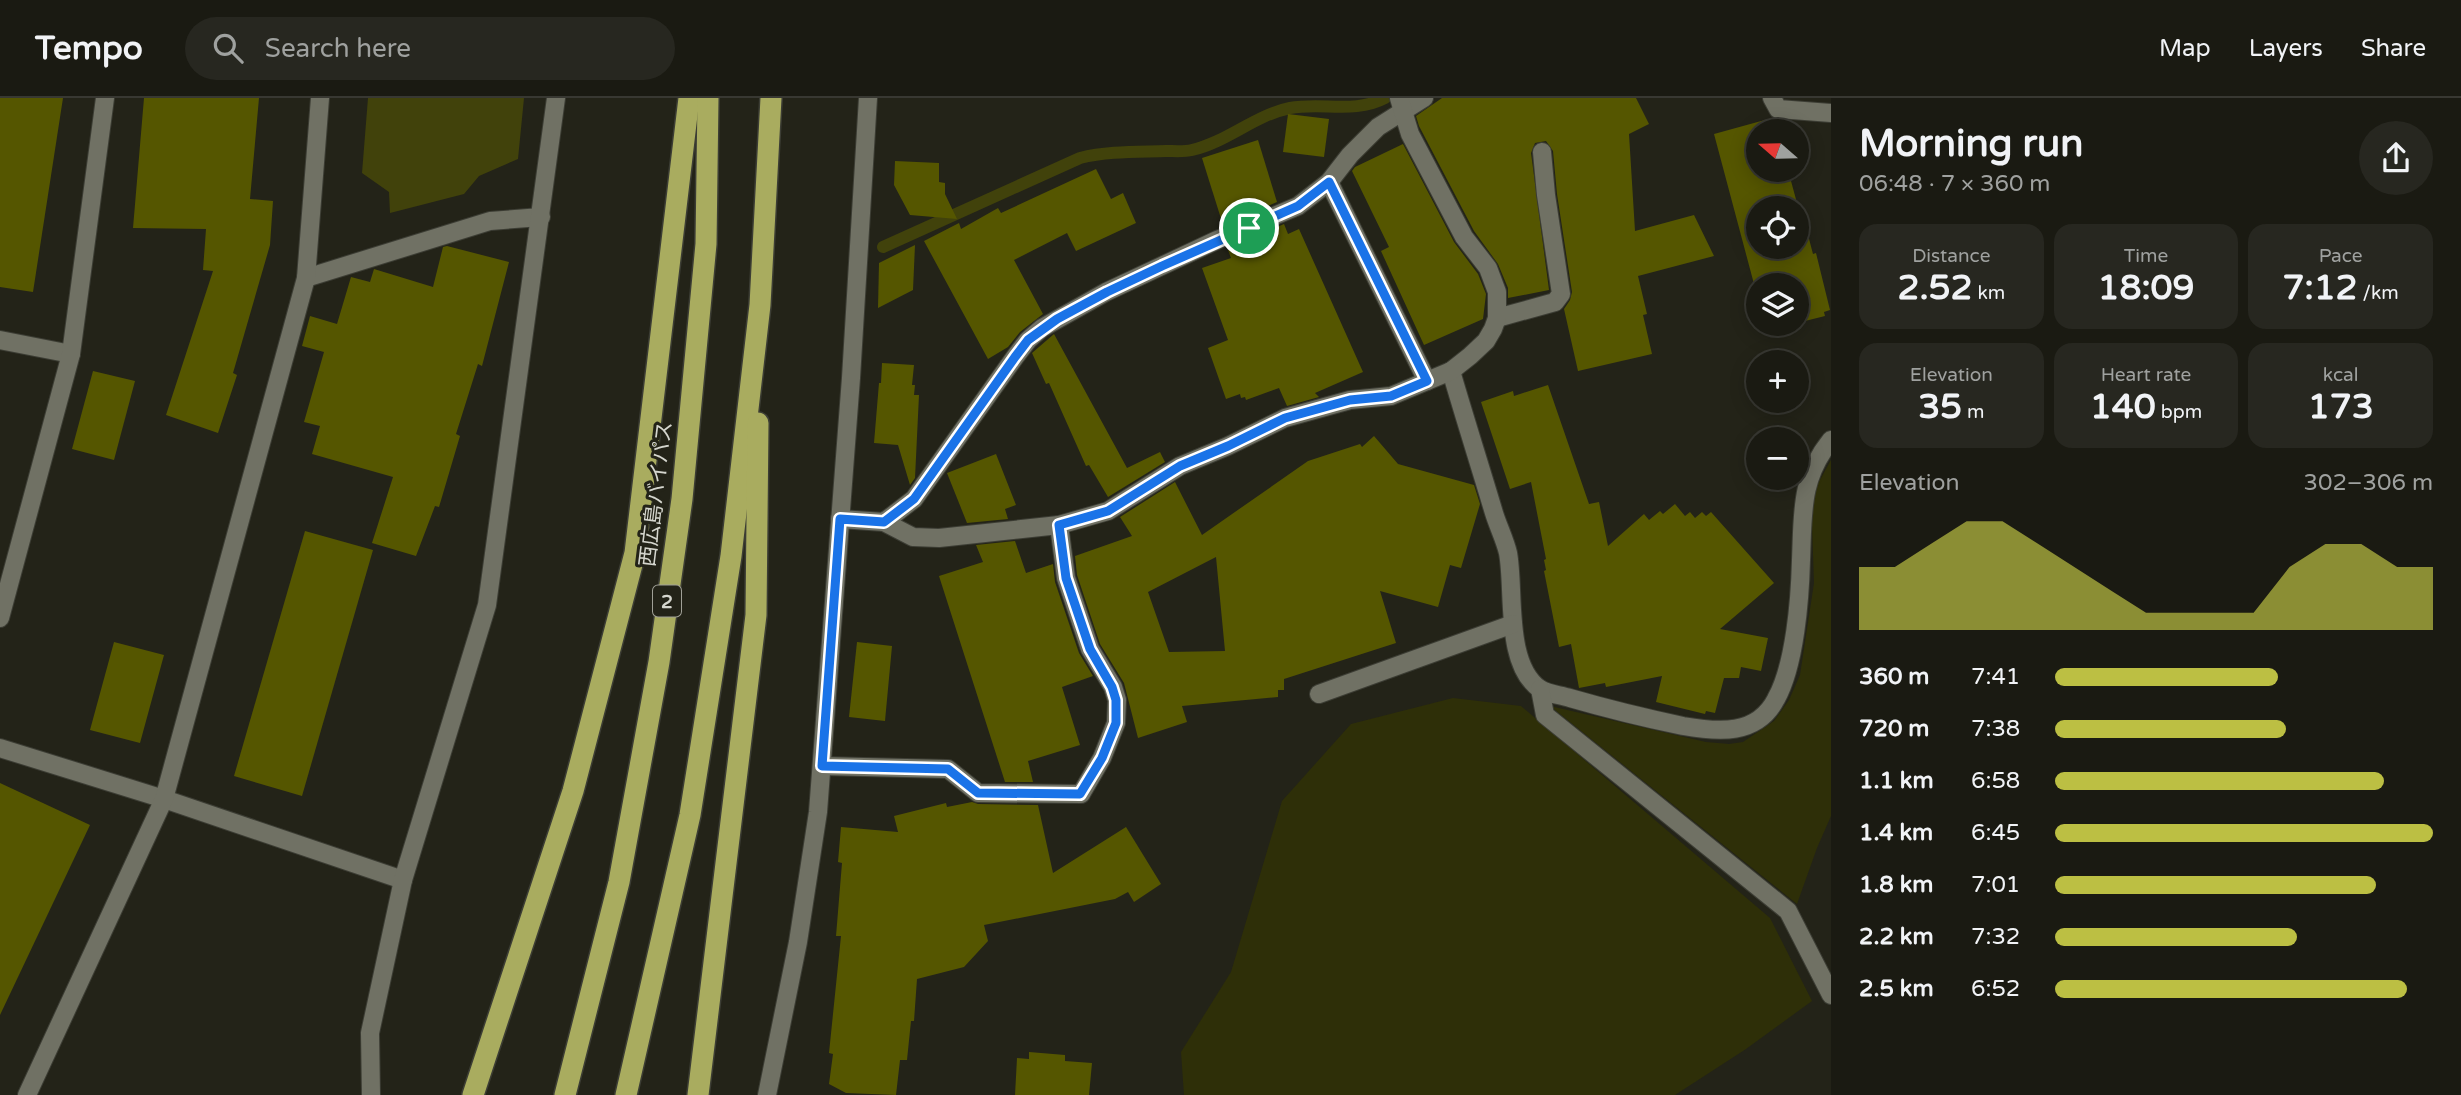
<!DOCTYPE html>
<meta charset="utf-8">
<style>
body{margin:0;font-family:"Varela Round","Noto Sans JP",sans-serif;background:#272720;color:#f1f3f6;height:100vh;display:flex;flex-direction:column;font-size:26px;white-space:nowrap}
*{box-sizing:border-box;margin:0}
p{font-size:23px;color:#9fa19f}
.icon{flex:none;width:38px;height:38px;fill:none;stroke:currentColor;stroke-width:2;stroke-linecap:round;stroke-linejoin:round}
.map{position:relative;flex:1;overflow:hidden}
.sheet{display:flex;flex-direction:column;background:#1a1a12;width:630px}
.sheet>*{flex:none}
.needle{width:46px;rotate:290deg}
.tools{position:absolute;left:1746px;top:21px;display:grid;gap:14px}
.tools a{display:grid;place-items:center;width:63px;height:63px;border-radius:50%;background:#1a1a12;box-shadow:0 4px 18px #0003,0 0 0 2px #383832;font-size:35px}
.pin{position:absolute;display:grid;place-items:center;width:60px;height:60px;color:#fff;margin:-30px;border:4px solid #fff;border-radius:50%;box-shadow:0 2px 7px #0007}
.round{display:grid;place-items:center;flex:none;width:74px;height:74px;border-radius:37px;background:#272720}
.headline{display:flex;align-items:center;justify-content:space-between;height:119px;padding:0 28px}
h1{font-size:38px;font-weight:700;line-height:52px}
.figures{display:grid;grid-template-columns:repeat(3,1fr);gap:10px;height:119px;padding:7px 28px}
.figures div{display:grid;align-content:center;border-radius:18px;background:#272720;text-align:center}
.figures b{font-size:35px;font-weight:700}
.figures small{font-size:19px;font-weight:400}
.figures p{font-size:19px}
.chart{height:196px;padding:14px 28px}
.chart p{display:flex;justify-content:space-between}
.chart svg{width:100%;height:126px;margin-top:7px;fill:#bcbf43;opacity:.7}
ul{padding:0 28px;list-style:none;font-size:23px}
li{display:grid;grid-template-columns:112px 84px 1fr;align-items:center;height:52px}
li i{height:18px;border-radius:9px;background:#bcbf43}
header{display:flex;align-items:center;gap:42px;box-sizing:border-box;height:98px;padding:0 35px;background:#1a1a12;border-bottom:2px solid #383832}
header strong{font-size:33px}
nav{display:flex;gap:38px;margin-inline-start:auto;font-size:24px}
.search{width:490px;height:63px;background:#272720;display:flex;align-items:center;gap:18px;box-sizing:border-box;padding:0 24px;border-radius:38px;color:#9fa19f;font-size:26px}
main{display:flex;flex:1;min-height:0}
.map>svg:first-child{display:block}
</style>
<header>
<strong>Tempo</strong>
<div class="search"><svg class="icon" aria-label="search" viewBox="0 0 24 24"><circle cx="10" cy="10" r="6"/><path d="M15 15l6 6"/></svg>Search here</div>
<nav><a>Map</a><a>Layers</a><a>Share</a></nav>
</header>
<main>
<div class="map">
<svg width="1831" height="997" viewBox="0 0 1831 997">
<rect width="100%" height="100%" fill="#232318"/>
<g fill="#2e2f08">
<polygon points="1831,362 1831,718 1817,750 1797,806 1550,608 1706,644 1729,646 1743,644 1774,623 1789,602 1800,577 1814,485 1811,398"/>
<polygon points="1453,600 1521,608 1770,820 1812,903 1746,951 1675,997 1184,997 1181,954 1231,874 1282,703 1351,626"/>
</g>
<polygon fill="#41420b" points="368,0 524,0 518,61 479,78 464,96 390,115 389,94 362,75"/>
<g fill="none" stroke-linecap="round" stroke-linejoin="round">
<path stroke="#41420b" stroke-width="12" d="M 883,149 L 1080,60 C 1108,53 1137,54 1166,53 C 1174,53 1184,54 1192,52 C 1227,44 1255,17 1290,10 C 1322,4 1355,16 1385,0"/>
</g>
<g fill="#555600" fill-rule="evenodd">
<polygon points="0,0 63,0 33,194 0,189"/>
<polygon points="144,0 259,0 250,101 273,103 270,147 233,275 237,277 218,335 166,317 213,173 203,172 206,131 133,130"/>
<polygon points="1442,0 1636,0 1649,26 1629,36 1635,133 1694,117 1714,158 1638,178 1647,216 1643,217 1652,256 1578,273 1564,211 1570,202 1572,194 1557,96 1553,53 1546,43 1535,45 1531,55 1549,192 1508,200 1508,190 1498,166 1474,133 1419,28 1416,18"/>
<polygon points="1288,16 1329,21 1324,59 1283,54"/>
<path d="M 1772,20 L 1775,22 L 1778,33 L 1759,33 L 1759,72 L 1788,72 L 1806,138 L 1808,137 L 1813,156 L 1816,155 L 1830,212 L 1824,214 L 1825,218 L 1797,225 L 1797,187 L 1754,186 L 1714,36 ZM 1759,110 L 1797,110 L 1797,149 L 1759,149 Z"/>
<polygon points="1258,42 1277,104 1223,127 1202,60"/>
<polygon points="1403,46 1454,144 1478,176 1486,196 1483,221 1424,247 1381,153 1389,149 1352,73 1355,69"/>
<polygon points="895,63 939,65 939,84 945,85 945,96 957,121 910,117 894,87"/>
<polygon points="1096,71 1111,101 1123,95 1136,125 1076,153 1067,135 1014,162 1043,216 1020,234 1008,249 988,261 924,143 959,125 961,131 998,110 1001,115"/>
<polygon points="1284,126 1288,136 1299,131 1363,274 1315,295 1319,299 1287,308 1279,290 1246,302 1245,299 1241,300 1240,296 1226,301 1208,250 1228,242 1202,170 1231,160 1228,152 1230,149"/>
<polygon points="915,147 913,192 878,210 879,165"/>
<polygon points="447,148 509,164 482,268 478,266 456,336 460,338 439,409 435,408 416,458 372,445 393,379 312,356 320,328 304,324 324,254 302,248 310,218 337,226 351,179 370,184 374,171 433,189 443,149"/>
<polygon points="1054,236 1127,370 1160,354 1165,364 1108,399 1089,367 1086,368 1049,285 1046,286 1032,255"/>
<polygon points="882,265 914,267 912,287 915,287 914,297 919,297 915,380 910,387 898,347 874,345 879,285 881,285"/>
<polygon points="93,273 135,283 114,362 72,351"/>
<polygon points="1548,287 1589,406 1599,404 1608,448 1644,416 1649,422 1660,413 1663,416 1675,406 1685,418 1690,414 1695,420 1702,414 1706,418 1711,414 1774,485 1720,531 1768,540 1761,573 1741,569 1739,580 1724,580 1715,615 1706,613 1705,616 1656,604 1662,578 1606,589 1605,585 1579,590 1571,546 1559,549 1544,473 1546,472 1544,462 1546,461 1531,384 1510,391 1481,304 1513,293 1514,298"/>
<path d="M 1374,338 L 1398,366 L 1474,387 L 1480,406 L 1461,470 L 1450,467 L 1438,509 L 1380,493 L 1396,545 L 1284,581 L 1284,592 L 1278,592 L 1278,599 L 1182,608 L 1187,624 L 1138,640 L 1124,585 L 1100,546 L 1077,477 L 1075,458 L 1132,438 L 1120,419 L 1175,384 L 1202,437 L 1308,363 L 1360,346 L 1362,349 ZM 1216,459 L 1225,553 L 1169,554 L 1148,494 Z"/>
<polygon points="996,356 1016,407 1005,411 1008,421 967,425 947,375"/>
<polygon points="305,433 373,452 302,698 234,678"/>
<polygon points="1015,443 1026,475 1053,466 1055,484 1079,555 1093,578 1062,589 1080,647 1028,663 1033,684 1005,684 939,478 983,464 976,447"/>
<polygon points="114,544 164,557 140,645 90,632"/>
<polygon points="857,544 892,548 885,623 849,619"/>
<polygon points="0,685 90,727 0,917"/>
<polygon points="972,704 978,706 1038,707 1053,775 1126,729 1161,786 1134,804 1128,794 1115,801 984,827 988,843 964,869 917,881 914,923 911,923 907,962 900,962 896,997 846,995 829,986 833,956 829,955 841,838 836,838 842,765 838,764 841,729 898,734 894,718 946,705 947,709"/>
<polygon points="1029,954 1065,957 1065,963 1092,965 1089,997 1015,997 1017,960 1029,961"/>
</g>
<g fill="none" stroke-linecap="round" stroke-linejoin="round">
<defs>
<g id="minor">
<polyline points="1772,0 1778,11 1831,15"/>
<polyline points="1329,84 1427,283"/>
<polyline points="306,180 490,123 541,119"/>
<polyline points="1497,220 1555,204 1561,196 1546,97 1542,54"/>
<polyline points="0,242 71,256"/>
<path d="M 1451,273 C 1465,321 1480,368 1494,415 C 1498,428 1505,442 1508,455 C 1515,492 1504,566 1540,591 C 1547,596 1561,597 1570,600 C 1608,611 1645,620 1683,628 C 1718,634 1757,638 1776,601 C 1795,567 1800,501 1801,462 C 1803,415 1800,380 1831,342"/>
<polyline points="840,421 884,424 914,401 1015,259 1028,242 1042,230 1106,194 1217,142 1298,108 1329,84 1350,57 1378,29 1424,0"/>
<polyline points="884,424 913,439 939,440 1059,427 1108,413 1180,368 1228,348 1285,320 1350,302 1391,298 1451,273 1470,258 1486,243 1493,231 1497,220 1497,194 1488,170 1464,139 1410,36 1399,0"/>
<polyline points="0,520 71,256 105,0"/>
<polyline points="1540,591 1545,617 1788,813 1831,897"/>
<polyline points="1319,596 1513,526"/>
<polyline points="0,650 164,701 403,782"/>
<polyline points="822,668 948,671 978,695 1081,696 1102,660 1116,625 1117,602 1113,589 1090,551 1066,480 1059,427"/>
<polyline points="27,997 164,701 306,180 320,0"/>
<polyline points="371,997 370,935 403,782 487,507 556,0"/>
<polyline points="767,997 798,844 818,714 851,280 868,0"/>
</g>
<g id="highway">
<polyline points="473,997 573,693 635,455 689,0"/>
<polyline points="565,997 619,784 659,564 682,401 706,146 708,0"/>
<polyline points="626,997 690,717 731,458 760,207 771,0"/>
<polyline points="698,997 756,517 758,325"/>
</g>
</defs>
<use href="#minor" stroke="#3c3d34" stroke-width="20"/>
<use href="#highway" stroke="#3c3d34" stroke-width="24"/>
<use href="#minor" stroke="#707164" stroke-width="18"/>
<use href="#highway" stroke="#a9ac5f" stroke-width="21"/>
</g>
<g fill="none" stroke-linecap="round" stroke-linejoin="round">
<defs>
<polygon id="route" points="1329,84 1427,283 1391,298 1350,302 1285,320 1228,348 1180,368 1108,413 1059,427 1066,480 1090,551 1112,589 1116,602 1116,625 1102,660 1080,696 978,695 948,671 822,668 840,421 884,424 914,401 1015,259 1028,242 1057,221 1107,194 1162,168 1298,108"/>
</defs>
<use href="#route" stroke="#fff" stroke-width="14"/>
<use href="#route" stroke="#1a73e8" stroke-width="9"/>
</g>
<g text-anchor="middle" stroke-width="6" stroke-linejoin="round" paint-order="stroke">
<rect fill="#232318" stroke="#a0a097" stroke-width="2" x="653" y="487.5" width="28" height="31" rx="5"/>
<g font-size="19" font-weight="bold" fill="#d5d6ce">
<text x="667" y="510">2</text>
</g>
<g font-size="21" fill="#d5d6ce" stroke="#232318">
<text transform="translate(656 396) rotate(-83)" y="7">西広島バイパス</text>
</g>
</g>
</svg>
<div class="tools">
<a><svg class="needle" viewBox="-14 -14 28 28"><path d="M0-13l5 13h-10z" fill="#e53935"/><path d="M0 13l5-13h-10z" fill="#9fa19f"/></svg></a>
<a><svg class="icon" aria-label="locate" viewBox="0 0 24 24"><circle cx="12" cy="12" r="6"/><path d="M12 2v4M12 18v4M2 12h4M18 12h4"/></svg></a>
<a><svg class="icon" aria-label="layers" viewBox="0 0 24 24"><path d="M12 4l9 5-9 5-9-5zM3 14l9 5 9-5"/></svg></a>
<a>+</a>
<a>−</a>
</div>
<div class="pin" style="left:1249px;top:130px;background:#1e9e55"><svg class="icon" aria-label="arrive" viewBox="0 0 24 24"><path d="M6 21V4h12l-3 4 3 4H6"/></svg></div>
</div>
<section class="sheet">
<div class="headline"><div><h1>Morning run</h1><p>06:48 · 7 × 360 m</p></div><a class="round"><svg class="icon" aria-label="share" viewBox="0 0 24 24"><path d="M12 15V3M7 8l5-5 5 5M5 13v7h14v-7"/></svg></a></div>
<div class="figures">
<div><p>Distance</p><b>2.52<small> km</small></b></div>
<div><p>Time</p><b>18:09</b></div>
<div><p>Pace</p><b>7:12<small> /km</small></b></div>
</div>
<div class="figures">
<div><p>Elevation</p><b>35<small> m</small></b></div>
<div><p>Heart rate</p><b>140<small> bpm</small></b></div>
<div><p>kcal</p><b>173</b></div>
</div>
<div class="chart"><p><span>Elevation</span>302–306 m</p>
<svg viewBox="0 0 160 44" preserveAspectRatio="none"><path d="M0 44V22L10 22L20 14L30 6L40 6L50 14L60 22L70 30L80 38L90 38L100 38L110 38L120 22L130 14L140 14L150 22L160 22V44z"/></svg>
</div>
<ul>
<li><b>360 m</b>7:41<i style="width:59%"></i></li>
<li><b>720 m</b>7:38<i style="width:61%"></i></li>
<li><b>1.1 km</b>6:58<i style="width:87%"></i></li>
<li><b>1.4 km</b>6:45<i style="width:100%"></i></li>
<li><b>1.8 km</b>7:01<i style="width:85%"></i></li>
<li><b>2.2 km</b>7:32<i style="width:64%"></i></li>
<li><b>2.5 km</b>6:52<i style="width:93%"></i></li>
</ul>
</section>
</main>
